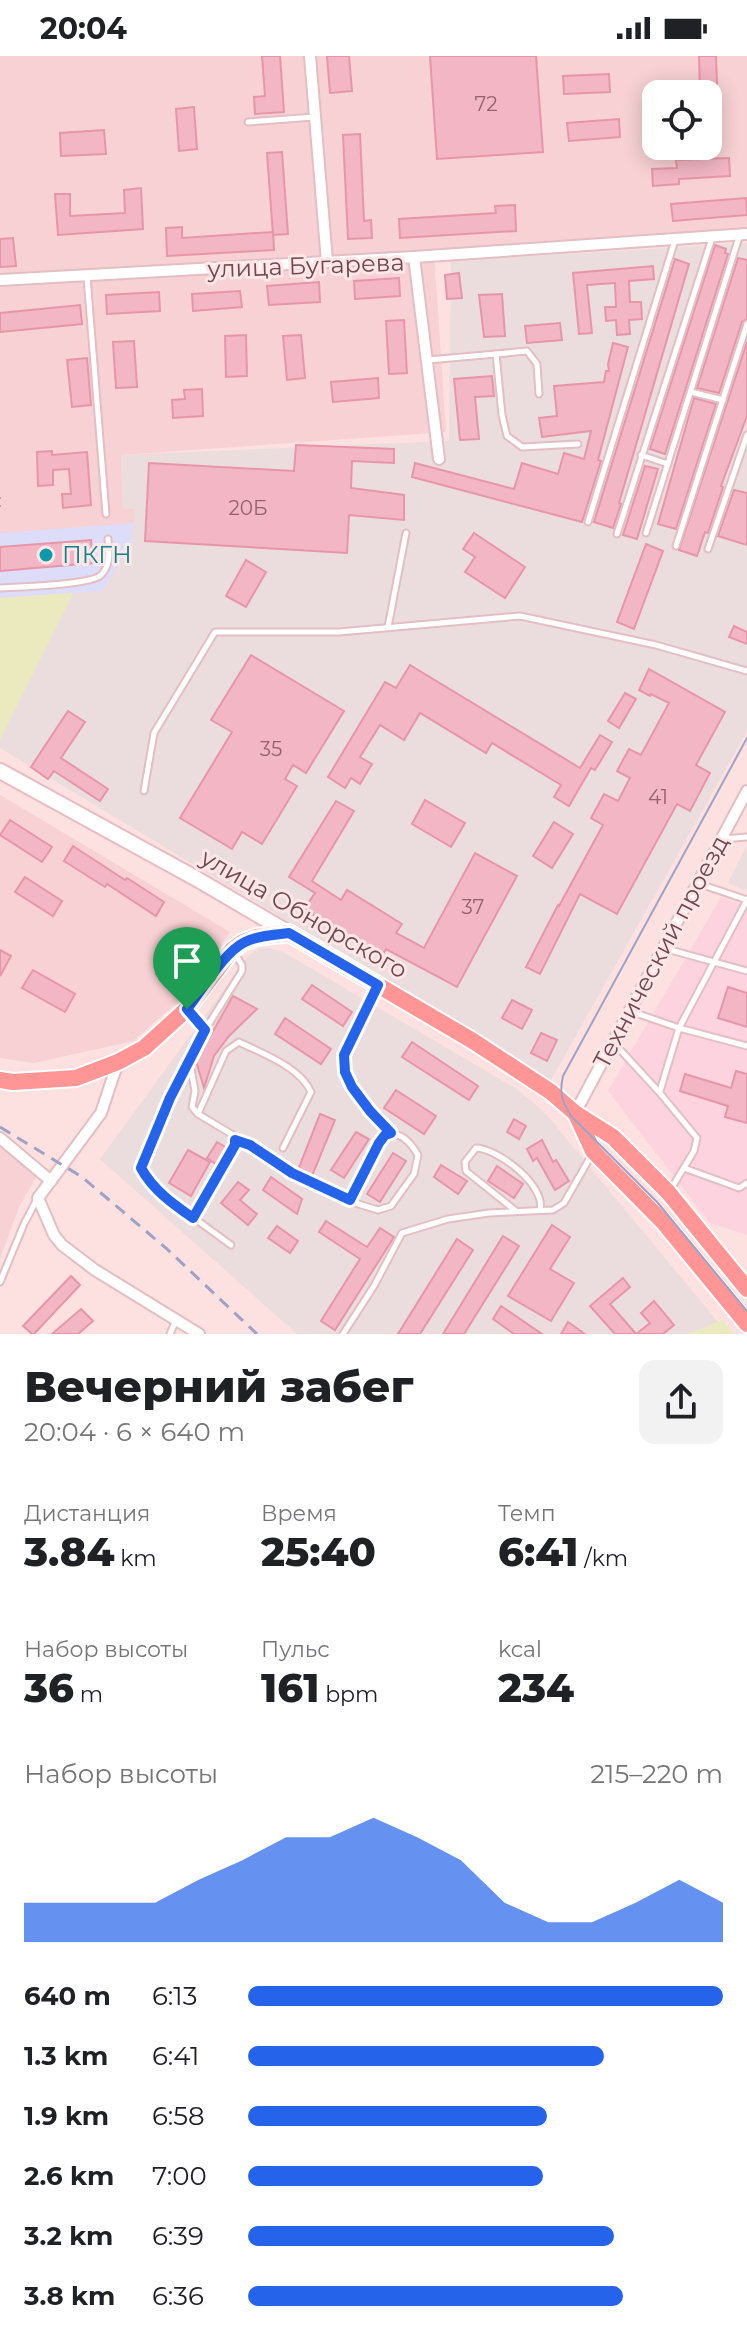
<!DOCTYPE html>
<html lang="ru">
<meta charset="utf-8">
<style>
body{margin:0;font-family:Montserrat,sans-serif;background:#f2f2f2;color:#202124;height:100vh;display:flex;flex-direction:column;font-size:30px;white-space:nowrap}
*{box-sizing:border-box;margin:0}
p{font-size:26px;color:#757577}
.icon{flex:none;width:44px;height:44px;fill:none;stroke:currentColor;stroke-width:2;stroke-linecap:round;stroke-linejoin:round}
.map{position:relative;height:1278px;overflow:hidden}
.drawer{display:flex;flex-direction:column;background:#fff;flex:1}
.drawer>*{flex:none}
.buttons{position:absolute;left:642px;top:24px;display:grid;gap:16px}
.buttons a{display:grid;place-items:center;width:80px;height:80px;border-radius:16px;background:#fff;box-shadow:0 4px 20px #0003;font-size:40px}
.pin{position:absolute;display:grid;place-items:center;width:68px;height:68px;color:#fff;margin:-82px -34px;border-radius:50% 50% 50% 0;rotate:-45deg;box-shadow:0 0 8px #0007}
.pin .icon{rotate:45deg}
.round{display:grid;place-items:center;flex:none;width:84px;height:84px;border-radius:16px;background:#f2f2f2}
.overview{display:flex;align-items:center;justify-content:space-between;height:136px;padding:0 24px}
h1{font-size:44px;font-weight:800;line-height:60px}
.figures{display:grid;grid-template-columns:repeat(3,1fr);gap:12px;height:136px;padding:8px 24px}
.figures div{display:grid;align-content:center}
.figures b{font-size:40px;font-weight:800}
.figures small{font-size:22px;font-weight:400}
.figures p{font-size:22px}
.chart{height:224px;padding:16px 24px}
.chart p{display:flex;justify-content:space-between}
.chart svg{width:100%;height:144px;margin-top:8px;fill:#2563eb;opacity:.7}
ul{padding:0 24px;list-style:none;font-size:26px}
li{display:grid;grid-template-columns:128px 96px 1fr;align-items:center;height:60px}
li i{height:20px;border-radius:10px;background:#2563eb}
.status{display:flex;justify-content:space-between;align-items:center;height:56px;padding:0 40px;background:#fff;direction:ltr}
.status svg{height:22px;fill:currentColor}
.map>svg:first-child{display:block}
</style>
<div class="status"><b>20:04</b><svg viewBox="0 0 49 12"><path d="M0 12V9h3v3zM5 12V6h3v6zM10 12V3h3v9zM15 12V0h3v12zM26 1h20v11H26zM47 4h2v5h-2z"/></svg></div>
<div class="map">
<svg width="747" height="1278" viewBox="0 0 747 1278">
<rect width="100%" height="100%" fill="#fde0e0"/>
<g fill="#f7d1d3" fill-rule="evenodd">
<path d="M 0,0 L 747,0 L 747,180 L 434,195 L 446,376 L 121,399 L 123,453 L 136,452 L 130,489 L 102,535 L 0,542 ZM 656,38 L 708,38 L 708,90 L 656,90 Z"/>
<polygon points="0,739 230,876 181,943 133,985 34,1007 0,1002"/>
<polygon points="0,1092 40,1114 19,1151 0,1203"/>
</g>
<polygon fill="#fed3e0" points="721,841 747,851 747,1179 710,1167 608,1035"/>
<g fill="#ebdcde">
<polygon points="747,187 747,675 551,1024 0,692 0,683 73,537 102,535 130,489 136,453 123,453 121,399 449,385 451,205"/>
<polygon points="747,789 747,835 728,827"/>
<polygon points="270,892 283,896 517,1033 545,1057 728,1278 297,1278 100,1103 249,899 259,893"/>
</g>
<polygon fill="#ddddf9" points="134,467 130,489 102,535 0,542 0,477"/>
<g fill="#ebeabe">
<polygon points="73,537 0,683 0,542"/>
<polygon points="722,1264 734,1278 688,1278"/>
</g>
<g fill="#f3b6c4" stroke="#e796a9" stroke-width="2">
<polygon points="262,0 280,0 284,56 255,58 254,41 265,40"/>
<polygon points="327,0 349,0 352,35 330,37"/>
<polygon points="430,0 536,0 543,96 437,103"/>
<polygon points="699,0 716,0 719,86 708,86 708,38 700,38"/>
<polygon points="609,18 610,36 564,38 563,20"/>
<polygon points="194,51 197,93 179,95 176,53"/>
<polygon points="619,63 620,81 569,85 567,67"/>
<polygon points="104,74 106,98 61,100 60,77"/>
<polygon points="360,78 364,165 371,164 372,182 348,183 343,79"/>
<polygon points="282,96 288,178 273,179 267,97"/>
<polygon points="729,102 730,120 679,123 679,128 653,130 652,113 677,112 676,104"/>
<polygon points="141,132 143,173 58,179 55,138 70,138 70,160 125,157 124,134"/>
<polygon points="746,142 747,159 673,165 671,148"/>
<polygon points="515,149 516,175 400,182 399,163 496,157 495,150"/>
<polygon points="182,171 182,182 273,176 274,194 167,200 166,172"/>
<polygon points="13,182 16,210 0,211 0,183"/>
<polygon points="715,189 726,193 725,197 728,198 665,398 650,393"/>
<polygon points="738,202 747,204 747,263 742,266 719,337 697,332"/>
<polygon points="675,203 689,208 619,447 621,448 613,472 594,466"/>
<polygon points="653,210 654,223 629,225 630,246 641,246 642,263 629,264 630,278 617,279 616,264 606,265 605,251 616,251 615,227 587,229 592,277 579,278 573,217"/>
<polygon points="459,217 462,242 447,243 445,219"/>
<polygon points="399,222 400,240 355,243 354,225"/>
<polygon points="319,226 320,246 269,249 267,230"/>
<polygon points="240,235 242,251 193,255 192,238"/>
<polygon points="159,236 160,255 107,258 106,239"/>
<polygon points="502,238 505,280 484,281 479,239"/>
<polygon points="80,249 82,268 0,276 0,257"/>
<polygon points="404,264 407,317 389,318 386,265"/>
<polygon points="560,267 562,284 527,287 525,270"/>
<polygon points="246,279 247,320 226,321 225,280"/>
<polygon points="301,279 305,322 287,324 283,280"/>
<polygon points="134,285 137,331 116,332 113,286"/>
<polygon points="747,286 747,360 721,430 723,431 708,477 705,476 697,500 679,494"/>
<polygon points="613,287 628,291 598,404 601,405 582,466 412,421 415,407 514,433 522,407 558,418 564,397 584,403 591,375 542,381 539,362 557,360 554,330 604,326 606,315 609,315 608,308"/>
<polygon points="87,302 91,349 72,351 67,304"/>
<polygon points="492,320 494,340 475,341 479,383 460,384 454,323"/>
<polygon points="378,322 379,342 333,346 331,326"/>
<polygon points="202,333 203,360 173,362 172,344 185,343 184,334"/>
<polygon points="694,342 716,348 676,473 658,468"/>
<polygon points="296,389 394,393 394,407 352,405 351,432 404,439 404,464 349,459 347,497 145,485 149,407 294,415"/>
<polygon points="52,395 52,399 87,396 91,449 63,452 62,438 71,438 69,413 53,414 53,429 38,430 37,396"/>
<polygon points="645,410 658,413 637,483 623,479"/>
<polygon points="734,434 747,437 747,489 718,480"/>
<polygon points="474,477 525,511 505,542 465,516 475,501 463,493"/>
<polygon points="91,484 93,507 0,515 0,491"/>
<polygon points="646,488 663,495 634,573 617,566"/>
<polygon points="246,504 266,516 246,551 226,540"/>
<polygon points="734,570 747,576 747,588 729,581"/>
<polygon points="251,599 344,655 306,717 293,709 285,723 297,730 262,788 242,776 232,793 180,762 232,676 211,664"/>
<polygon points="410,609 580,712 600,679 612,686 595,714 591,712 569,750 554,741 561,729 492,687 486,697 420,657 404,684 380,669 360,701 372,708 360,728 351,722 345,732 328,721 385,626 396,632"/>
<polygon points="649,613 725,656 696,709 710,717 690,755 677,748 617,858 580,838 540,918 526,911 558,849 559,850 603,769 591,762 604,738 618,745 630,722 617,715 629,693 641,699 669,647 651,638 650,640 639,634"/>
<polygon points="625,637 636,643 619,672 608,665"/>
<polygon points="68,655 85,666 61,702 108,733 100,745 54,715 48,723 31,711"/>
<polygon points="425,744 465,767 451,791 412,768"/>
<polygon points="336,745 354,755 312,825 341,844 347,834 402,868 396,877 424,892 475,797 517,820 457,931 386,893 381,901 304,853 315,837 289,821"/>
<polygon points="10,764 52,791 42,806 0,779"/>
<polygon points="554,766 573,778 552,812 533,800"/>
<polygon points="73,790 125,824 127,822 164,846 156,860 107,828 105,831 64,805"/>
<polygon points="25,821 62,845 53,860 15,836"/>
<polygon points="183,880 197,889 168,928 156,918"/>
<polygon points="0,894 11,900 0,920"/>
<polygon points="33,914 75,938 65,956 22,932"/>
<polygon points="312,929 352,956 343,970 302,943"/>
<polygon points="728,931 747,937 747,971 718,962"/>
<polygon points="233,940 257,953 229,980 214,1000 204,1032 196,1005"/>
<polygon points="512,944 532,954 522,973 502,962"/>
<polygon points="285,962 331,993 321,1008 275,978"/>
<polygon points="541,977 557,984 547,1005 531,997"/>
<polygon points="412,986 478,1030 469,1044 402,1001"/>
<polygon points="736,1015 747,1018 747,1067 725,1061 728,1050 680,1035 685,1018 731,1032"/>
<polygon points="396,1034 436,1060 424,1078 384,1052"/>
<polygon points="320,1058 335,1064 312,1120 298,1114"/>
<polygon points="514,1063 526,1070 519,1083 507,1076"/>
<polygon points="356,1076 369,1083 344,1122 331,1114"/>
<polygon points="542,1084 553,1106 556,1104 569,1125 555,1134 537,1102 533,1105 527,1093"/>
<polygon points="217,1086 227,1092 217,1109 207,1102"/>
<polygon points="188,1094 210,1106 191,1140 169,1127"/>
<polygon points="393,1097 406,1105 380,1146 367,1138"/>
<polygon points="441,1109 467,1125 458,1138 434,1121"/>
<polygon points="497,1110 523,1128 514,1142 488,1125"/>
<polygon points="271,1121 302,1143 297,1158 263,1134"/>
<polygon points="238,1126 249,1134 240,1144 257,1158 248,1169 221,1147"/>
<polygon points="326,1165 367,1191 380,1172 394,1181 335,1274 321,1265 360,1203 319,1176"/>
<polygon points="552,1169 570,1181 550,1213 574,1227 551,1265 508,1240"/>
<polygon points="277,1170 298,1185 290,1197 268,1182"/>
<polygon points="503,1180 519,1190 464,1278 443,1278"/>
<polygon points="457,1183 473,1194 420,1278 398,1278"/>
<polygon points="71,1220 80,1229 34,1278 32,1278 23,1270"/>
<polygon points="623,1222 630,1231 610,1248 636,1278 650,1267 641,1257 654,1245 674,1269 663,1278 615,1278 590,1250"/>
<polygon points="501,1250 542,1278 514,1278 493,1263"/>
<polygon points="81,1253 93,1265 78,1278 52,1278"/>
<polygon points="568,1266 585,1278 561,1278"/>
</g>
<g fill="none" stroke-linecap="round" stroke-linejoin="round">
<defs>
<g id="lane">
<polyline points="248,66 314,61"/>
<polyline points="87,221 106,458"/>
<polyline points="496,298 527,295 537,308 539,338"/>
<polyline points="428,304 496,298 502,359 507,380 522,391 578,388"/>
<polyline points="691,336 723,344"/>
<polyline points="641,399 668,408"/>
<polyline points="588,466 675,184"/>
<polyline points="646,477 739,181"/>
<polyline points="617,478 712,182"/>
<polyline points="676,490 747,268"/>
<polyline points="708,493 747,379"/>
<path d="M 0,532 C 18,531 91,529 101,519 C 111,509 109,496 108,483"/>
<polyline points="388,571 406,477"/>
<polyline points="144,735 154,677 215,576 339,576 520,560 656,589 747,615"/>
<polyline points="722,783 747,781"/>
<polyline points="697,827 747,844"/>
<polyline points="747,844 679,972 747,990"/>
<polyline points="663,892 747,915"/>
<path d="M 376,933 C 366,953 350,977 345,997 C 336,1027 372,1058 391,1077"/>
<polyline points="630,955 679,972 660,1035"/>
<polyline points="190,956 205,974 170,1042 141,1112 147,1124 157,1135 231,1189"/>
<polyline points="205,974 242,915 242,909 235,898"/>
<polyline points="613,986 659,1036 697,1082 694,1095 671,1133"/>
<polyline points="190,1007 195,1035 192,1051 198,1058 233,1079 235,1089 193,1162"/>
<path d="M 198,1058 L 226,995 L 239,986 C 263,998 300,1011 311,1036 L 283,1092"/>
<path d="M 235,1084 L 250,1089 L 292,1117 L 355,1147 L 378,1154 L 391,1150 L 414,1118 L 418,1099 C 411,1087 400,1074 385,1079 L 379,1087 L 350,1144"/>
<polyline points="684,1112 739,1132 747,1127"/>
<path d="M 516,1155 L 466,1115 L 465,1106 L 476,1092 C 499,1093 546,1130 540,1154"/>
<polyline points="0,1226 24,1168 37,1143"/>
<polyline points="170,1278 176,1264"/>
<polyline points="343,1278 374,1230 402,1177 448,1163 489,1157 553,1154 564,1147 591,1100"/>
</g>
<g id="street">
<polyline points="310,0 327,206"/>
<polyline points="414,201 747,178"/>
<polyline points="0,224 414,201 439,403"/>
<polyline points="118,1006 101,1057 38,1142 54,1179 62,1189 95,1214 199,1278"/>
<polyline points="575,1057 747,735"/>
<polyline points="0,1082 51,1125"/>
</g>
<polyline id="secondary" points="0,715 197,823 289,877"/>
<g id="primary">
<polyline points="0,1024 13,1026 76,1022 118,1006 144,992 187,953 232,894 243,886 257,881 289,877 473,985 551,1036 575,1057 613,1081 668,1136 747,1233"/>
<polyline points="576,1058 593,1095 664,1167 747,1268"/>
</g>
</defs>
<use href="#lane" stroke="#e3bec3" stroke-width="9"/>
<use href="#street" stroke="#e3bec3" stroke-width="14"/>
<use href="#secondary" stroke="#e9bbc2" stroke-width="18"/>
<use href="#primary" stroke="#fff" stroke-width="20"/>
<polyline stroke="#d89aa8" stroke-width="2" stroke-dasharray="2 6" stroke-linecap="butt" points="0,441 0,456"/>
<use href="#lane" stroke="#fff" stroke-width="5"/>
<use href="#street" stroke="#fff" stroke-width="10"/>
<use href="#secondary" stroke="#fff" stroke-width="14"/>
<use href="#primary" stroke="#ff9695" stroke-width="16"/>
<path stroke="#9fa2c6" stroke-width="2" d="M 747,682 L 563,1020 C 559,1037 562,1045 571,1060 L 657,1146 L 747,1255"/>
<polyline stroke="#9fa2c6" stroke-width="3" stroke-dasharray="12 8" stroke-linecap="butt" points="0,1071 82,1121 167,1193 257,1278"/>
</g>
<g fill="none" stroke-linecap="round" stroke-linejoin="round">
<defs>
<path id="route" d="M 289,877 L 378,929 L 344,999 L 345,1016 L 352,1031 L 370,1055 L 391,1077 L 385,1079 L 379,1087 L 350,1144 L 292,1117 L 250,1089 L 235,1084 L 235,1089 L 193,1162 C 173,1148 153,1134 141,1112 L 170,1042 L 205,974 L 187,953 C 202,934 224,896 245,886 C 259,879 275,879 289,877 Z"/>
</defs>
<use href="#route" stroke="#fff" stroke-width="16"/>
<use href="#route" stroke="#2563eb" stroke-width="10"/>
</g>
<circle fill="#0f9aa8" stroke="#ffe7e7" stroke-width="3" cx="46" cy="499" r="8"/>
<g text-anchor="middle" stroke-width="6" stroke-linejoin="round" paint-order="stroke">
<g font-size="20" fill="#94626e">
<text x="486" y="55">72</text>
<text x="248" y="459">20Б</text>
<text x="271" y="700">35</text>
<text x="658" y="748">41</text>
<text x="473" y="858">37</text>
</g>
<g font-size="24" fill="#744652" stroke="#ffe7e7">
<text transform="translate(306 210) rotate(-2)" y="8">улица Бугарева</text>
<text transform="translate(304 858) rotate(30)" y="8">улица Обнорского</text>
<text transform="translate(661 896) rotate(-62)" y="8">Технический проезд</text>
</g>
<g font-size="24" fill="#0d838f" stroke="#ffe7e7" text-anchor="start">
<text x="62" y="507">ПКГН</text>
</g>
</g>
</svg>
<div class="buttons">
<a><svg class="icon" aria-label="locate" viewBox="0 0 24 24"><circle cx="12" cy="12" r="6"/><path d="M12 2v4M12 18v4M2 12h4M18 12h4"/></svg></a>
</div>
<div class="pin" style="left:187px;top:953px;background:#1e9e55"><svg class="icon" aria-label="arrive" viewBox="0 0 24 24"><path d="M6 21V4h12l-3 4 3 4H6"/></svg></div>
</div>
<section class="drawer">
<div class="overview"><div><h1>Вечерний забег</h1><p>20:04 · 6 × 640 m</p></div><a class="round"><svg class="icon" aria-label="share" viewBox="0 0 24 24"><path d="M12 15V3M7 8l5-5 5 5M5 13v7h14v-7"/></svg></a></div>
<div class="figures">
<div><p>Дистанция</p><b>3.84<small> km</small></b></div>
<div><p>Время</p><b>25:40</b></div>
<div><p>Темп</p><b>6:41<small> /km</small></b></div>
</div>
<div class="figures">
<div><p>Набор высоты</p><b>36<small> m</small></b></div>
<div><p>Пульс</p><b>161<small> bpm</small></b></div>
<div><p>kcal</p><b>234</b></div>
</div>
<div class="chart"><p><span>Набор высоты</span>215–220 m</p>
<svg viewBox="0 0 160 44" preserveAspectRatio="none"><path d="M0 44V32L10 32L20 32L30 32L40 25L50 19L60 12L70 12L80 6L90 12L100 19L110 32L120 38L130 38L140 32L150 25L160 32V44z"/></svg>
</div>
<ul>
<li><b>640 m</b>6:13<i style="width:100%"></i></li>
<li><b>1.3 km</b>6:41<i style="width:75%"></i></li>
<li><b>1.9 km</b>6:58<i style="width:63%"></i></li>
<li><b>2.6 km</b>7:00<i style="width:62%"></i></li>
<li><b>3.2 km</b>6:39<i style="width:77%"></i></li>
<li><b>3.8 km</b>6:36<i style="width:79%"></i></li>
</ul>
</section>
